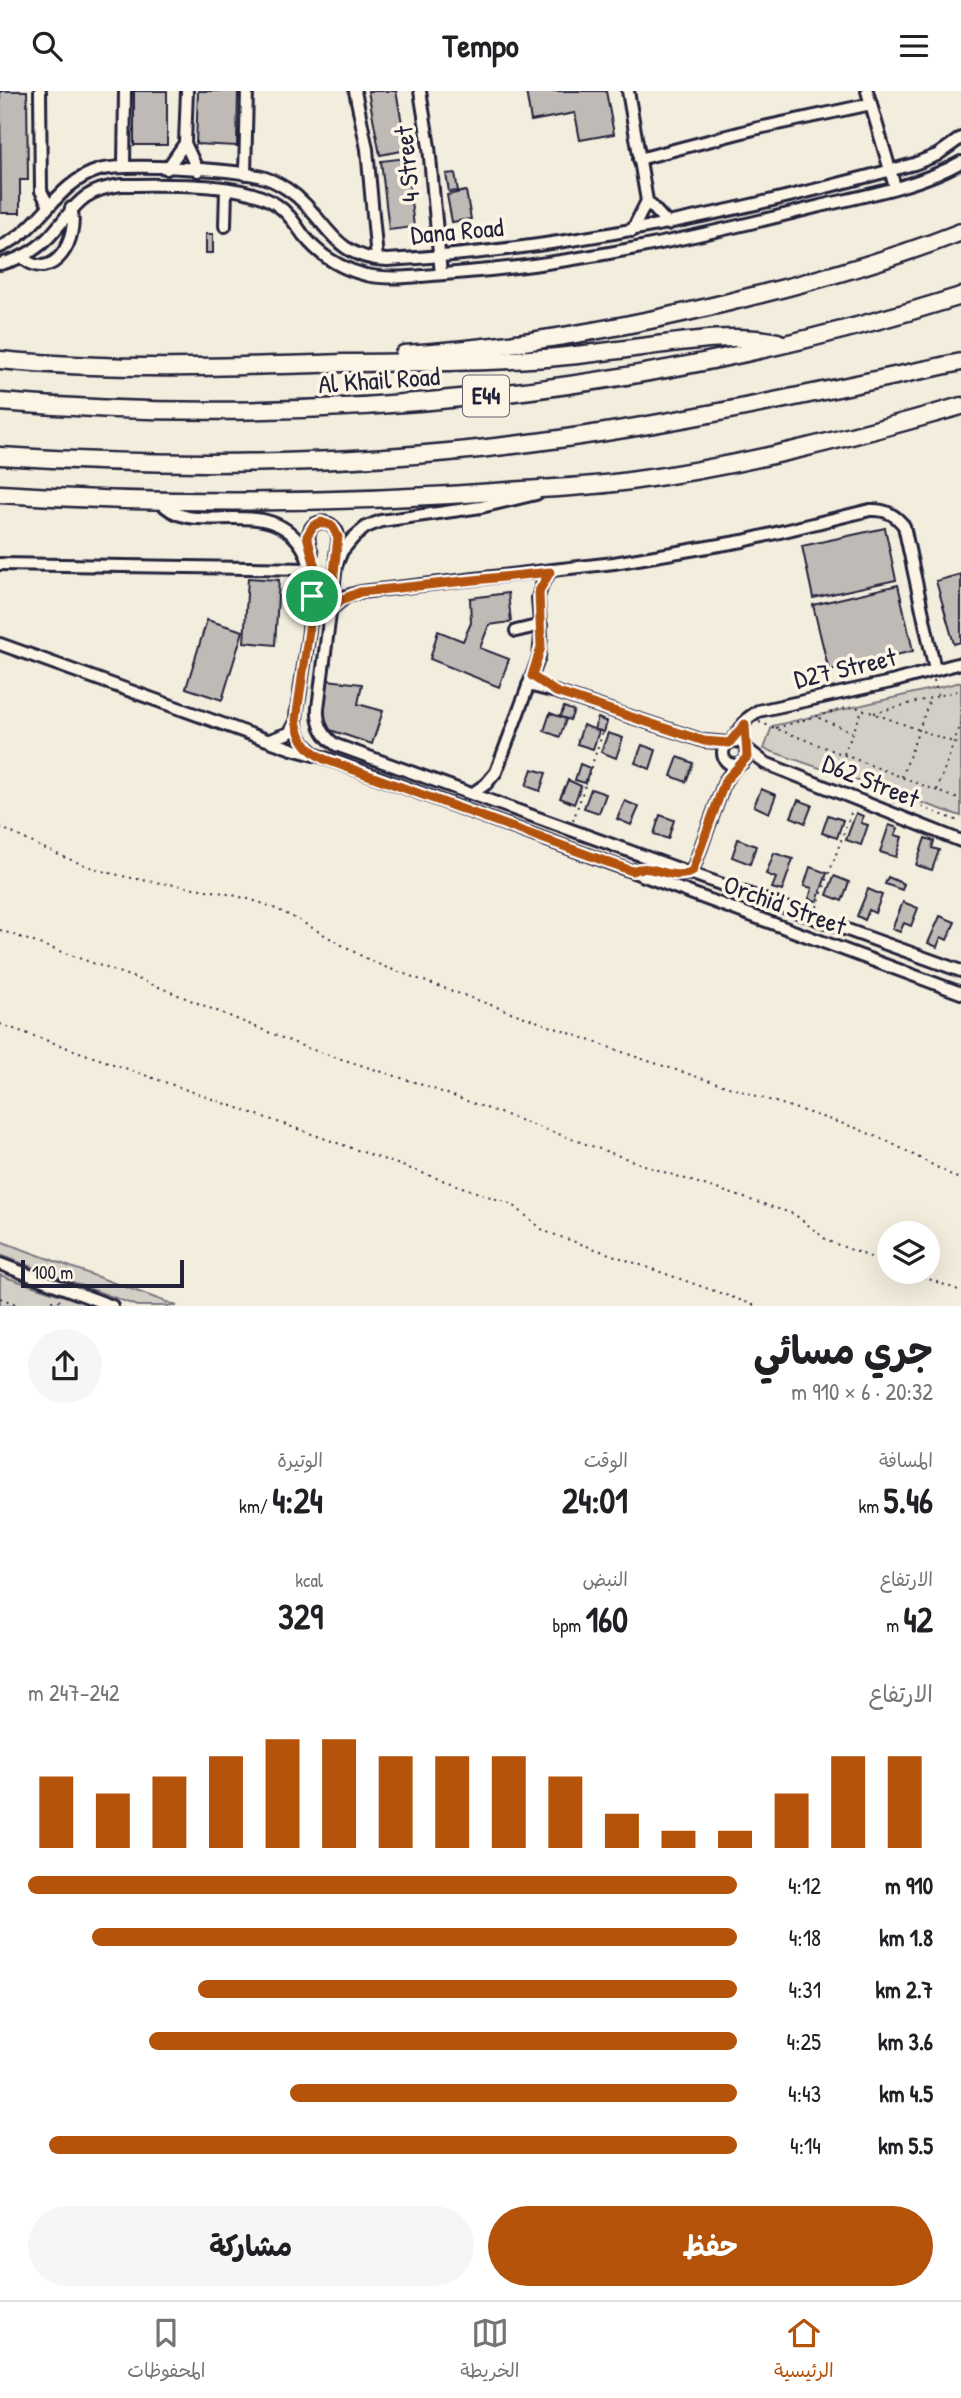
<!DOCTYPE html>
<html lang="ar">
<meta charset="utf-8">
<style>
body{margin:0;font-family:"Patrick Hand","Playpen Sans Arabic",sans-serif;background:#f6f6f6;color:#202124;direction:rtl;height:100vh;display:flex;flex-direction:column;font-size:26px;white-space:nowrap}
*{box-sizing:border-box;margin:0}
p{font-size:23px;color:#757577}
.icon{flex:none;width:38px;height:38px;fill:none;stroke:currentColor;stroke-width:2;stroke-linecap:round;stroke-linejoin:round}
.map{position:relative;height:1215px;overflow:hidden;direction:ltr}
.sheet{display:flex;flex-direction:column;background:#fff;flex:1}
.sheet>*{flex:none}
.fabs{position:absolute;left:877px;top:1130px;display:grid;gap:14px}
.fabs a{display:grid;place-items:center;width:63px;height:63px;border-radius:50%;background:#fff;box-shadow:0 7px 28px #0002;font-size:35px}
.scale{position:absolute;left:21px;bottom:18px;width:163px;box-sizing:border-box;padding-left:7px;border:4px solid #22223b;border-top:0;font-size:19px;line-height:24px;white-space:nowrap;color:#22223b;-webkit-text-stroke:5px #fcf5e5;paint-order:stroke}
.pin{position:absolute;display:grid;place-items:center;width:60px;height:60px;color:#fff;margin:-30px;border:4px solid #fff;border-radius:50%;box-shadow:0 2px 7px #0007}
.round{display:grid;place-items:center;flex:none;width:74px;height:74px;border-radius:37px;background:#f6f6f6}
.head{display:flex;align-items:center;justify-content:space-between;height:119px;padding:0 28px}
h1{font-size:38px;font-weight:700;line-height:52px}
.metrics{display:grid;grid-template-columns:repeat(3,1fr);gap:10px;height:119px;padding:7px 28px}
.metrics div{display:grid;align-content:center}
.metrics b{font-size:35px;font-weight:700}
.metrics small{font-size:19px;font-weight:400}
.metrics p{font-size:19px}
.chart{height:196px;padding:14px 28px}
.chart p{display:flex;justify-content:space-between}
.chart svg{width:100%;height:126px;margin-top:7px;stroke:#b45309;stroke-width:6}
.button{display:flex;gap:14px;margin-top:auto;padding:14px 28px}
.button a{flex:1;height:80px;border-radius:42px;background:#b45309;color:#fff;font-size:28px;font-weight:700;line-height:80px;text-align:center}
.button a+a{background:#f6f6f6;color:#202124}
ul{padding:0 28px;list-style:none;font-size:23px}
li{display:grid;grid-template-columns:112px 84px 1fr;align-items:center;height:52px}
li i{height:18px;border-radius:9px;background:#b45309}
header{display:flex;justify-content:space-between;align-items:center;height:91px;padding:0 28px;background:#fff;font-size:32px;font-weight:700}
.dock{display:flex;justify-content:space-around;align-items:center;height:98px;border-top:2px solid #e0e0e0;background:#fff;font-size:19px;color:#757577}
.dock a{display:grid;justify-items:center;gap:4px}
.dock .selected{color:#b45309}
.map>svg:first-child{display:block}
</style>
<header><svg class="icon" aria-label="menu" viewBox="0 0 24 24"><path d="M4 6h16M4 12h16M4 18h16"/></svg>Tempo<svg class="icon" aria-label="search" viewBox="0 0 24 24"><circle cx="10" cy="10" r="6"/><path d="M15 15l6 6"/></svg></header>
<div class="map">
<svg width="961" height="1215" viewBox="0 0 961 1215">
<rect width="100%" height="100%" fill="#f3edde"/>
<filter id="ink" filterUnits="userSpaceOnUse"><feTurbulence type="fractalNoise" baseFrequency=".0143" numOctaves="2"/><feDisplacementMap in="SourceGraphic" scale="14" xChannelSelector="R" yChannelSelector="G"/><feConvolveMatrix kernelMatrix="1 2 1 2 8 2 1 2 1" color-interpolation-filters="sRGB"/></filter>
<g filter="url(#ink)">
<g fill="#d4cfc6" stroke="#7b7880" stroke-width="2">
<polygon points="961,591 961,725 764,658 772,635"/>
<polygon points="0,1150 177,1215 137,1215 0,1164"/>
<polygon points="0,1184 8,1187 96,1215 0,1215"/>
</g>
<g fill="#bfbab6" stroke="#22223b" stroke-width="2">
<polygon points="0,0 27,0 28,89 20,89 20,122 1,122"/>
<rect x="134" y="0" width="33" height="54"/>
<polygon points="198,0 238,0 237,55 196,53"/>
<polygon points="368,0 396,0 407,59 380,64"/>
<polygon points="526,0 606,0 614,43 580,49 575,22 531,30"/>
<polygon points="406,67 414,136 389,139 381,70"/>
<polygon points="455,82 458,100 449,101 446,83"/>
<polygon points="466,100 471,128 452,131 447,104"/>
<rect x="206" y="143" width="7" height="19"/>
<polygon points="885,437 896,489 813,507 802,455"/>
<polygon points="961,483 961,551 954,553 936,490"/>
<polygon points="248,487 279,489 275,554 244,551"/>
<polygon points="898,494 913,560 829,580 813,514"/>
<polygon points="508,502 511,531 489,534 480,557 509,568 499,596 430,568 438,540 463,550 471,532 470,507"/>
<polygon points="207,529 243,540 222,609 186,597"/>
<polygon points="327,589 362,593 358,613 383,620 372,653 321,636"/>
<polygon points="564,616 574,620 570,629 560,626"/>
<polygon points="550,622 566,628 560,646 544,640"/>
<polygon points="598,627 607,631 604,641 594,638"/>
<polygon points="583,634 599,640 593,658 577,653"/>
<polygon points="608,642 623,647 616,667 601,661"/>
<polygon points="642,654 656,659 650,678 635,672"/>
<polygon points="678,666 693,672 686,691 671,685"/>
<polygon points="580,673 590,677 585,692 575,689"/>
<polygon points="532,678 546,682 540,700 526,695"/>
<polygon points="568,689 581,695 574,713 560,707"/>
<polygon points="591,698 606,703 599,722 584,717"/>
<polygon points="761,698 776,704 769,722 754,715"/>
<polygon points="798,709 812,714 805,732 791,726"/>
<polygon points="625,710 639,716 631,734 617,728"/>
<polygon points="856,722 863,725 861,732 868,734 861,754 846,749"/>
<polygon points="660,724 674,729 668,748 654,743"/>
<polygon points="828,724 843,729 837,747 822,742"/>
<polygon points="889,734 898,737 895,744 902,746 896,766 880,761"/>
<polygon points="925,747 934,750 932,757 939,759 932,779 916,774"/>
<polygon points="738,748 756,755 750,773 732,766"/>
<polygon points="774,762 793,768 782,800 772,797 776,787 766,783"/>
<polygon points="810,776 827,782 817,810 809,808 812,797 804,795"/>
<polygon points="834,785 849,791 842,810 827,804"/>
<polygon points="888,786 904,793 902,799 885,793"/>
<polygon points="868,798 882,804 875,822 869,819 865,829 857,825"/>
<polygon points="903,811 918,817 911,835 904,832 900,841 892,838"/>
<polygon points="940,825 955,831 947,849 941,846 937,856 928,852"/>
</g>
<g fill="none" stroke-linecap="round" stroke-linejoin="round">
<defs>
<g id="minor">
<polyline points="40,0 41,100 49,115"/>
<polyline points="187,0 185,52 198,80"/>
<polyline points="355,0 367,58 377,168"/>
<polyline points="420,0 429,56 441,183"/>
<polyline points="628,0 647,110 668,133"/>
<polyline points="867,0 895,96"/>
<polyline points="639,68 754,38 871,13"/>
<polyline points="124,76 125,0"/>
<polyline points="167,78 185,52"/>
<polyline points="245,83 247,0"/>
<polyline points="225,135 226,98"/>
<polyline points="632,140 647,110"/>
<path d="M 0,156 C 41,139 55,92 99,79 C 124,72 230,78 258,85 C 268,87 278,92 287,98 C 327,124 329,167 387,169 C 566,159 741,120 914,73 L 937,64 L 961,47"/>
<path d="M 22,166 C 53,195 80,147 71,117"/>
<path d="M 0,173 C 18,169 34,161 48,147 C 75,119 76,100 121,94 C 162,94 244,90 277,114 C 289,122 296,134 304,145 C 320,165 342,178 366,184 C 394,190 427,184 456,182 C 579,173 701,145 820,115 C 864,105 922,94 961,71"/>
<path d="M 536,403 L 481,416 L 381,430 L 366,436 L 353,447 L 342,460 L 336,475 L 318,617 C 317,633 323,645 336,654 L 961,880"/>
<path d="M 160,410 C 191,450 265,401 301,454 C 324,488 304,563 300,602 C 298,614 294,627 297,639 C 300,650 308,657 317,664 L 961,902"/>
<path d="M 312,462 C 297,425 335,424 338,445 C 339,452 336,460 336,467"/>
<polyline points="0,473 310,478"/>
<path d="M 330,519 L 347,505 L 361,501 L 614,472 L 743,450 L 870,419 C 885,418 895,423 904,435 L 935,579"/>
<polyline points="516,540 541,534"/>
<polyline points="0,553 292,658 314,664"/>
<polyline points="528,594 556,601 704,650 729,652"/>
<polyline points="270,649 289,642 296,629"/>
<circle cx="735" cy="662" r="12"/>
<polyline points="732,650 748,627 758,620 891,591 961,572"/>
<polyline points="747,658 765,672 961,750"/>
<polyline points="473,702 486,693 496,681 539,566 541,545 538,507 542,493 550,481"/>
<path d="M 632,780 C 654,771 670,791 692,781 L 725,690 L 737,674"/>
<polyline points="0,1173 112,1215"/>
</g>
<g id="highway">
<path d="M 404,263 C 523,256 641,234 757,204 C 826,187 895,167 961,141"/>
<path d="M 0,269 C 115,280 229,276 345,272 C 407,271 468,272 530,268 C 567,266 605,261 641,256 C 687,250 732,242 778,251"/>
<path d="M 0,311 C 324,338 651,302 961,205"/>
<path d="M 0,365 C 170,376 344,375 513,354 C 664,336 813,302 961,271"/>
<path d="M 0,403 C 170,414 339,413 509,400 C 549,397 590,396 630,390 C 742,375 853,346 961,315"/>
</g>
</defs>
<use href="#minor" stroke="#22223b" stroke-width="16"/>
<use href="#highway" stroke="#22223b" stroke-width="21"/>
<g stroke="#22223b" stroke-width="2" stroke-dasharray="2 5" stroke-linecap="butt">
<polyline points="934,589 938,604"/>
<polyline points="874,622 961,599"/>
<polyline points="819,627 852,641"/>
<polyline points="759,631 961,709"/>
<polyline points="776,637 853,615 961,654"/>
<polyline points="844,663 862,620"/>
<polyline points="902,686 930,608"/>
<polyline points="937,699 961,632"/>
<polyline points="893,712 895,706 961,731"/>
<polyline points="573,730 607,629"/>
<path d="M 0,736 C 37,754 74,773 114,783 C 162,795 214,796 261,812 C 305,828 342,858 385,876 L 639,967 L 856,1037 L 891,1052 L 961,1089"/>
<polyline points="817,816 852,719"/>
<polyline points="0,839 149,892 307,957 414,991 661,1080 794,1123 828,1150 889,1173"/>
<polyline points="0,933 513,1114 544,1140 757,1215"/>
<polyline points="910,1181 961,1200"/>
<polyline points="0,1207 21,1215"/>
<polyline points="46,1215 52,1210 63,1209"/>
</g>
<use href="#minor" stroke="#fcf5e5" stroke-width="10"/>
<use href="#highway" stroke="#fcf5e5" stroke-width="16"/>
</g>
</g>
<g fill="none" stroke-linecap="round" stroke-linejoin="round" filter="url(#ink)">
<defs>
<path id="route" d="M 321,431 L 332,435 L 338,446 L 330,519 L 341,509 L 360,501 L 550,481 L 539,500 L 541,556 L 532,585 L 556,601 L 704,650 L 729,652 L 745,633 L 747,666 L 725,690 L 692,781 C 670,791 654,771 632,780 L 324,668 C 307,659 299,648 296,629 L 317,484 L 307,445 L 313,435 Z"/>
</defs>
<use href="#route" stroke="#fff" stroke-width="14"/>
<use href="#route" stroke="#b45309" stroke-width="9"/>
</g>
<g text-anchor="middle" stroke-width="7" stroke-linejoin="round" paint-order="stroke">
<rect fill="#fcf5e5" stroke="#63616e" stroke-width="2" x="463" y="284.5" width="46" height="41" rx="5"/>
<g font-size="24" font-weight="bold" fill="#22223b">
<text x="486" y="313">E44</text>
</g>
<g font-size="26" fill="#22223b" stroke="#fcf5e5">
<text transform="translate(407 73) rotate(-96)" y="9">4 Street</text>
<text transform="translate(457 140) rotate(-5)" y="9">Dana Road</text>
<text transform="translate(379 289) rotate(-4)" y="9">Al Khail Road</text>
<text transform="translate(845 577) rotate(-13)" y="9">D27 Street</text>
<text transform="translate(871 690) rotate(22)" y="9">D62 Street</text>
<text transform="translate(785 814) rotate(20)" y="9">Orchid Street</text>
</g>
</g>
</svg>
<div class="fabs">
<a><svg class="icon" aria-label="layers" viewBox="0 0 24 24"><path d="M12 4l9 5-9 5-9-5zM3 14l9 5 9-5"/></svg></a>
</div>
<div class="scale">100 m</div>
<div class="pin" style="left:312px;top:505px;background:#1e9e55"><svg class="icon" aria-label="arrive" viewBox="0 0 24 24"><path d="M6 21V4h12l-3 4 3 4H6"/></svg></div>
</div>
<section class="sheet">
<div class="head"><div><h1>جري مسائي</h1><p>20:32 · 6 × 910 m</p></div><a class="round"><svg class="icon" aria-label="share" viewBox="0 0 24 24"><path d="M12 15V3M7 8l5-5 5 5M5 13v7h14v-7"/></svg></a></div>
<div class="metrics">
<div><p>المسافة</p><b>5.46<small> km</small></b></div>
<div><p>الوقت</p><b>24:01</b></div>
<div><p>الوتيرة</p><b>4:24<small> /km</small></b></div>
</div>
<div class="metrics">
<div><p>الارتفاع</p><b>42<small> m</small></b></div>
<div><p>النبض</p><b>160<small> bpm</small></b></div>
<div><p>kcal</p><b>329</b></div>
</div>
<div class="chart"><p><span>الارتفاع</span>242–247 m</p>
<svg viewBox="0 0 160 44" preserveAspectRatio="none"><path d="M5 44V19M15 44V25M25 44V19M35 44V12M45 44V6M55 44V6M65 44V12M75 44V12M85 44V12M95 44V19M105 44V32M115 44V38M125 44V38M135 44V25M145 44V12M155 44V12"/></svg>
</div>
<ul>
<li><b>910 m</b>4:12<i style="width:100%"></i></li>
<li><b>1.8 km</b>4:18<i style="width:91%"></i></li>
<li><b>2.7 km</b>4:31<i style="width:76%"></i></li>
<li><b>3.6 km</b>4:25<i style="width:83%"></i></li>
<li><b>4.5 km</b>4:43<i style="width:63%"></i></li>
<li><b>5.5 km</b>4:14<i style="width:97%"></i></li>
</ul>
<div class="button"><a>حفظ</a><a>مشاركة</a></div>
</section>
<nav class="dock">
<a class="selected"><svg class="icon" aria-label="home" viewBox="0 0 24 24"><path d="M3 11l9-7 9 7M6 9v11h12V9"/></svg>الرئيسية</a>
<a><svg class="icon" aria-label="map" viewBox="0 0 24 24"><path d="M3 6l6-2 6 2 6-2v14l-6 2-6-2-6 2zM9 4v14M15 6v14"/></svg>الخريطة</a>
<a><svg class="icon" aria-label="saved" viewBox="0 0 24 24"><path d="M7 4h10v16l-5-4-5 4z"/></svg>المحفوظات</a>
</nav>
